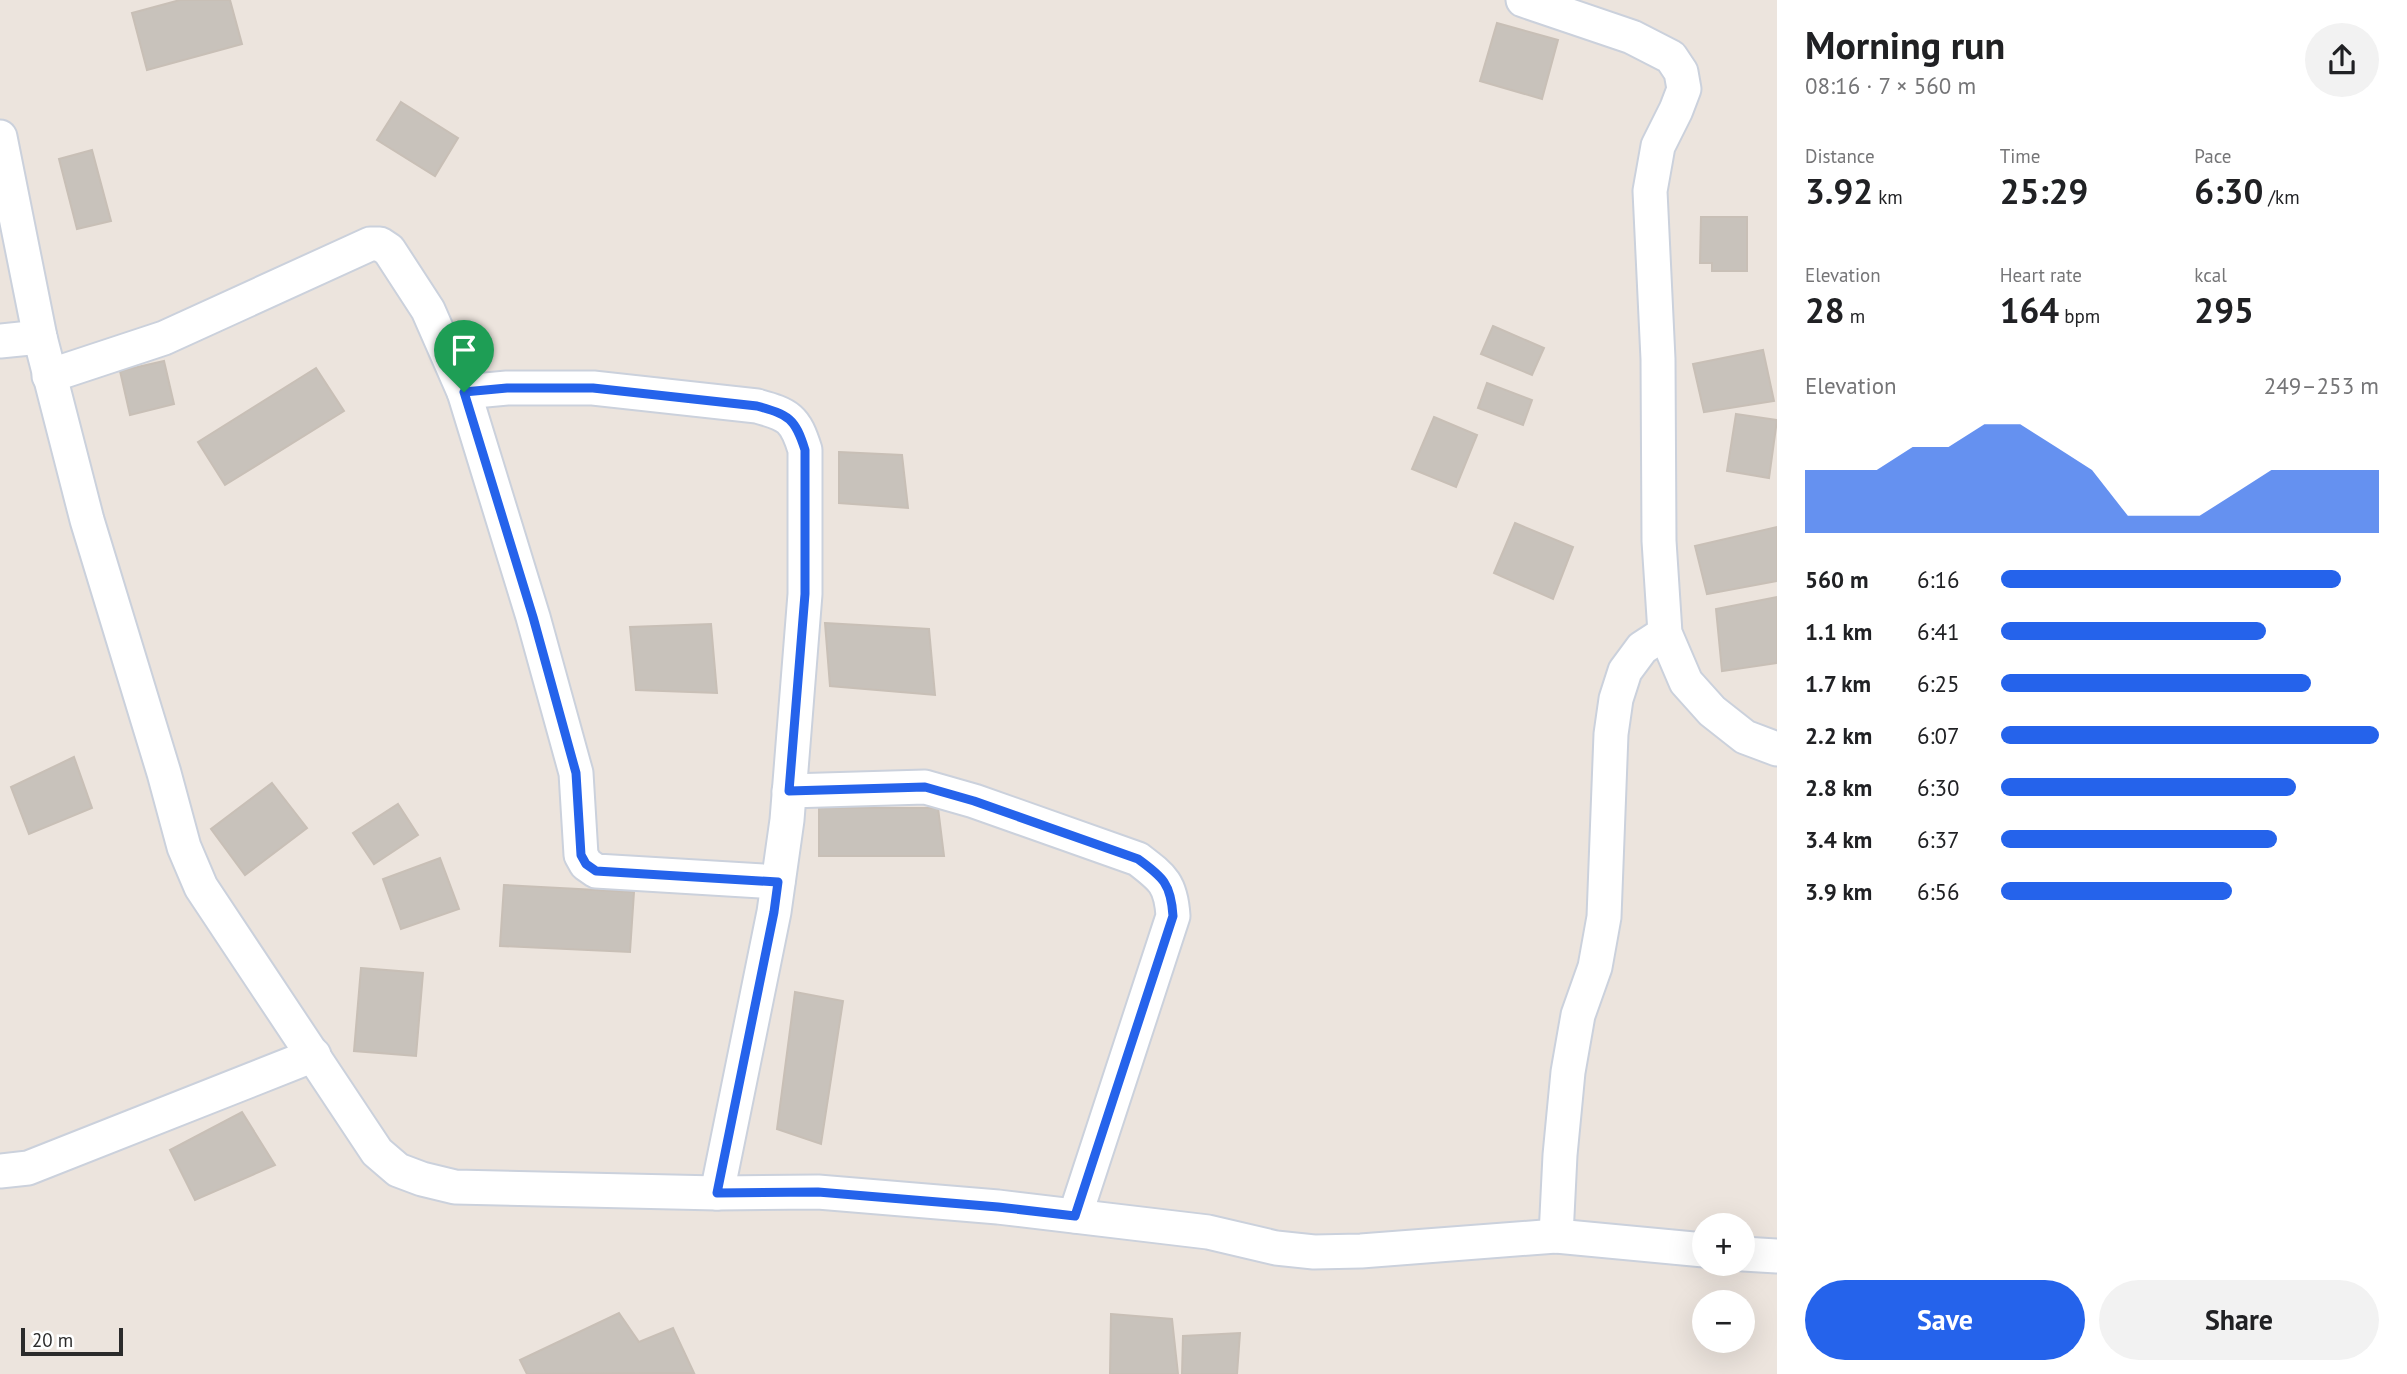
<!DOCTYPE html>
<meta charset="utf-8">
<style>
body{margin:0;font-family:"PT Sans",sans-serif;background:#f2f2f2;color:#202124;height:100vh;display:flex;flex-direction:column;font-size:26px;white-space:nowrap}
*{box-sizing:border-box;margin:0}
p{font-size:23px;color:#757577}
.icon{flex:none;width:38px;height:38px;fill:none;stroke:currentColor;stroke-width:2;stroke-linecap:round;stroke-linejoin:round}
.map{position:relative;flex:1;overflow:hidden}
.drawer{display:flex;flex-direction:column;background:#fff;width:630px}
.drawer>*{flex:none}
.tools{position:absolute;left:1692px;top:1213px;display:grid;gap:14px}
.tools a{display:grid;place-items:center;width:63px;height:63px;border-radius:50%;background:#fff;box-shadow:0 7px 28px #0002;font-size:35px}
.scale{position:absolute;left:21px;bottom:18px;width:102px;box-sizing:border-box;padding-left:7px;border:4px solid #2b2b2b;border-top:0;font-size:19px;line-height:24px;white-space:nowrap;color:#2b2b2b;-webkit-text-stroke:5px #fff;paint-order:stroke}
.pin{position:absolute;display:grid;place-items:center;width:60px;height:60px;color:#fff;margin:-72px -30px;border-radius:50% 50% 50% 0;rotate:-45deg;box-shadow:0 0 7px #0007}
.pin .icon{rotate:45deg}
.round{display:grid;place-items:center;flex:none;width:74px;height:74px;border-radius:37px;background:#f2f2f2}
.overview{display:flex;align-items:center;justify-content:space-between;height:119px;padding:0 28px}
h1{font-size:38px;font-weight:700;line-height:52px}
.metrics{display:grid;grid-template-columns:repeat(3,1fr);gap:10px;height:119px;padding:7px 28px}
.metrics div{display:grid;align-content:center}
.metrics b{font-size:35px;font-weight:700}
.metrics small{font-size:19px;font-weight:400}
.metrics p{font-size:19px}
.chart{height:196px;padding:14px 28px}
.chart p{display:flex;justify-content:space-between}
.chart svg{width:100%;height:126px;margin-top:7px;fill:#2563eb;opacity:.7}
.button{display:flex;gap:14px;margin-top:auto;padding:14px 28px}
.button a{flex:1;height:80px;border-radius:42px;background:#2563eb;color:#fff;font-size:28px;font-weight:700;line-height:80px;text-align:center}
.button a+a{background:#f2f2f2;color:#202124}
ul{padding:0 28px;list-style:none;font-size:23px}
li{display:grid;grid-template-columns:112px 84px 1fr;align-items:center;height:52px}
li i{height:18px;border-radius:9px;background:#2563eb}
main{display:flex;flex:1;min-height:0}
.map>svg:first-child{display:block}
</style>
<main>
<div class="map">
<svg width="1777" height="1374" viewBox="0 0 1777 1374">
<rect width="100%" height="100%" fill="#ece4dd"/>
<g fill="#c8c2bb" stroke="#c8bfb6" stroke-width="2">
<polygon points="180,0 230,0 242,44 147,70 132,13"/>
<polygon points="1497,23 1558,40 1542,99 1480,81"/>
<polygon points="401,102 458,138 435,176 377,140"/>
<polygon points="92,150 111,221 77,229 59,159"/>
<polygon points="1701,217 1747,217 1747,271 1712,271 1712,263 1700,263"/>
<polygon points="1493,326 1544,348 1532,375 1481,354"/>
<polygon points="1763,350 1774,401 1704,412 1693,364"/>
<polygon points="164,361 174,404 130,415 120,371"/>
<polygon points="316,368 344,411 225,485 198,442"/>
<polygon points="1487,383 1532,400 1523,425 1478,408"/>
<polygon points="1736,414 1777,420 1769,478 1727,471"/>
<polygon points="1434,417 1477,435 1456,487 1412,469"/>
<polygon points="839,452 902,455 908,508 839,503"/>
<polygon points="1515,523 1573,547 1553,599 1494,573"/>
<polygon points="1777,527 1777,581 1707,594 1695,546"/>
<polygon points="1777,597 1777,663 1722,671 1716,609"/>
<polygon points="825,623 929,629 935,695 830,686"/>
<polygon points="711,624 717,693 636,690 630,627"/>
<polygon points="74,757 92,808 29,834 11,787"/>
<polygon points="272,783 307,828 245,875 211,829"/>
<polygon points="398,804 418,835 374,864 353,833"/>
<polygon points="819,808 938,808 944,856 819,856"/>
<polygon points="440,858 459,909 401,929 383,879"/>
<polygon points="504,885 634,892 630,952 500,946"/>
<polygon points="361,968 423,973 416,1056 354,1051"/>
<polygon points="795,992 843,1001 821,1144 777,1129"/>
<polygon points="242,1112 275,1165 195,1200 170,1150"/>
<polygon points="619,1313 639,1342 673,1328 694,1373 527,1374 520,1360"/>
<polygon points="1111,1314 1172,1319 1178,1374 1110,1374"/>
<polygon points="1240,1333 1237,1374 1182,1374 1183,1336"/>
</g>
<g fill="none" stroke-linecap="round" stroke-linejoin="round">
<defs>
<g id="minor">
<polyline points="1523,0 1632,37 1671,57 1681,72 1684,89 1676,110 1658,146 1650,191 1658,359 1659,541 1665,633 1686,682 1712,711 1745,737 1777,749"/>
<polyline points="0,137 40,337 87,520 164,773 184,847 201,887 377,1152 398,1170 422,1179 455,1187 717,1193 818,1192 998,1207 1208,1232 1276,1248 1314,1252 1361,1251 1556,1236 1704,1250"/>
<polyline points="0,341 40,337"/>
<path d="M 49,376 L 164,338 L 370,244 L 380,244 L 389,250 L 428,310 L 464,392 L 507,388 L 593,388 L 757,406 C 789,415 795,418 805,450 L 805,594 L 787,820 L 774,912 L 717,1193"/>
<polyline points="464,392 533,617 576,773 581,855 586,864 596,871 778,882"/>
<path d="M 789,791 L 925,787 L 974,801 L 1138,859 C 1163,878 1171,884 1173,916 L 1075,1216"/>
<polyline points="0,1171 28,1168 314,1055"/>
<polyline points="1556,1236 1560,1155 1568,1072 1578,1015 1595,967 1604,917 1611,734 1616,699 1625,671 1642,648 1665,633"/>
<polyline points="1743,1254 1777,1256"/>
</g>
</defs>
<use href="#minor" stroke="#cbd1dc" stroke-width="37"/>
<use href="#minor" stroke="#fff" stroke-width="33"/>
</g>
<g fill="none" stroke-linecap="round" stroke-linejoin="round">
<defs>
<path id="route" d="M 507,388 L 593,388 L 757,406 C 789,415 795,418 805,450 L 805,594 L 789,791 L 925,787 L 974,801 L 1138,859 C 1163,877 1171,884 1173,916 L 1075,1216 L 998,1207 L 818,1192 L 717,1193 L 774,912 L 778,882 L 596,871 L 586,864 L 581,855 L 576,773 L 533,617 L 464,392 Z"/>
</defs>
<use href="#route" stroke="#fff" stroke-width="14"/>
<use href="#route" stroke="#2563eb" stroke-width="9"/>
</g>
</svg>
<div class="tools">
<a>+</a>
<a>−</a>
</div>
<div class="scale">20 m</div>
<div class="pin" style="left:464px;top:392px;background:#1e9e55"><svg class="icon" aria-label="arrive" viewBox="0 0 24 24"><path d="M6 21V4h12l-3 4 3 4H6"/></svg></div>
</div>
<section class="drawer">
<div class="overview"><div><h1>Morning run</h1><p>08:16 · 7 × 560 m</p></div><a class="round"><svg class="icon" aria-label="share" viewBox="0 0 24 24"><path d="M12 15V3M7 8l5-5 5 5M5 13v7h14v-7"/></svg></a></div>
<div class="metrics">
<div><p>Distance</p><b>3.92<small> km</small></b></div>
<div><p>Time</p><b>25:29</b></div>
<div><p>Pace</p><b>6:30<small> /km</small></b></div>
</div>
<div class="metrics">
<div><p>Elevation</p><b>28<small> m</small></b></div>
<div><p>Heart rate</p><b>164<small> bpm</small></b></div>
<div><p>kcal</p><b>295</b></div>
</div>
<div class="chart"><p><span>Elevation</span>249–253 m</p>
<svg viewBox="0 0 160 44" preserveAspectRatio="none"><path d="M0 44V22L10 22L20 22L30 14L40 14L50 6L60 6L70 14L80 22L90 38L100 38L110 38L120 30L130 22L140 22L150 22L160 22V44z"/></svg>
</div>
<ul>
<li><b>560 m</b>6:16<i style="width:90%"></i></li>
<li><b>1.1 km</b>6:41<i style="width:70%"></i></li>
<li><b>1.7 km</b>6:25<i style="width:82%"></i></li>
<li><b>2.2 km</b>6:07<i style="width:100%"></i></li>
<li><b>2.8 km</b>6:30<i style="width:78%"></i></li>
<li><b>3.4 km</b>6:37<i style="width:73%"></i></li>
<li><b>3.9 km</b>6:56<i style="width:61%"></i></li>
</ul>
<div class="button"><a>Save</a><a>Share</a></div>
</section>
</main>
